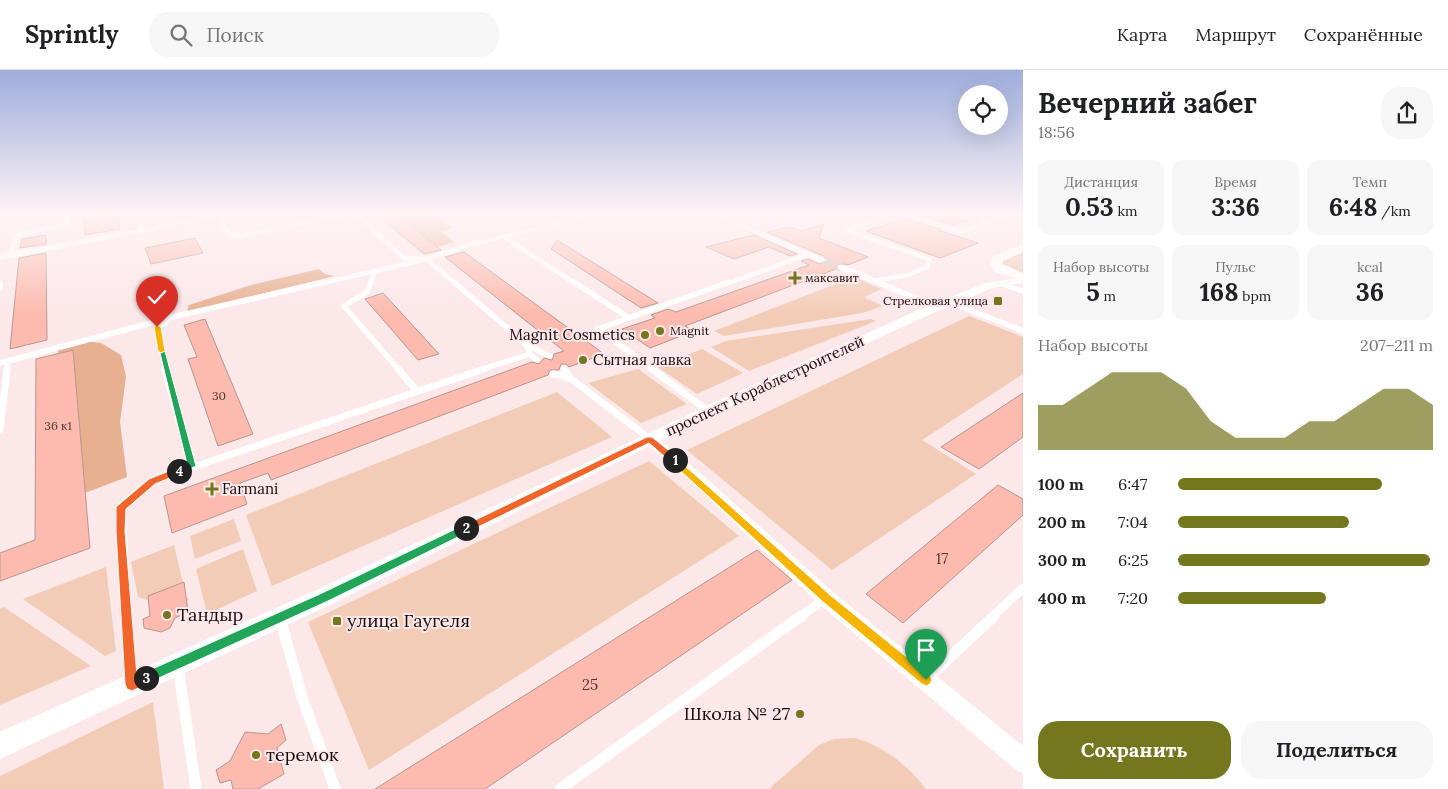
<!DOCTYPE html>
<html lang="ru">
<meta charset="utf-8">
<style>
body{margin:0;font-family:Lora,serif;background:#f6f6f6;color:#202124;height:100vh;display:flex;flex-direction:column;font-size:19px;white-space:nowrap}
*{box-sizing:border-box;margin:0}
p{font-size:16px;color:#757577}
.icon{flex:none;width:28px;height:28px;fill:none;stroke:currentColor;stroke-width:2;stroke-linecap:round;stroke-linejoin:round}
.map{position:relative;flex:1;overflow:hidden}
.drawer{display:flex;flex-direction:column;background:#fff;width:425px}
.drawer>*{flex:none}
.controls{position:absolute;left:958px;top:15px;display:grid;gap:10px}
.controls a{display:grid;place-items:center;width:50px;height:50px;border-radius:50%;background:#fff;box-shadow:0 5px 20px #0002;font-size:25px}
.pin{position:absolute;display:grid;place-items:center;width:42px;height:42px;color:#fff;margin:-51px -21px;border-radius:50% 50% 50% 0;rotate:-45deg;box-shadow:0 0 5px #0007}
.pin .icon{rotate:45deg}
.km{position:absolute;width:25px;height:25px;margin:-12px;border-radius:50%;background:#222;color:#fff;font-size:14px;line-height:25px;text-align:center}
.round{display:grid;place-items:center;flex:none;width:52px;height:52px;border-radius:20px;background:#f6f6f6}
.headline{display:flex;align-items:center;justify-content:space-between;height:85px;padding:0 15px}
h1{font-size:28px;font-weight:800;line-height:38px}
.metrics{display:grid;grid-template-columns:repeat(3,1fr);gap:8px;height:85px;padding:5px 15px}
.metrics div{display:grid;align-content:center;border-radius:12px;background:#f6f6f6;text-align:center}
.metrics b{font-size:25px;font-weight:800}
.metrics small{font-size:14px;font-weight:400}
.metrics p{font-size:14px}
.chart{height:140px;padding:10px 15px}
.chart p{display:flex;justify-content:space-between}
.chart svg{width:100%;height:90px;margin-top:5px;fill:#75771e;opacity:.7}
.primary-button{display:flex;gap:10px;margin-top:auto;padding:10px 15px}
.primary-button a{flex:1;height:58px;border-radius:20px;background:#75771e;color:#fff;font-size:20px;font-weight:800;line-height:58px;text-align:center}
.primary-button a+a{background:#f6f6f6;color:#202124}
ul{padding:0 15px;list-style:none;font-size:16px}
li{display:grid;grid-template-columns:80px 60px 1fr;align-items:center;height:38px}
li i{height:12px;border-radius:6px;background:#75771e}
header{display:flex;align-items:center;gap:30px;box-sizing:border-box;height:70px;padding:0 25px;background:#fff;border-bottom:1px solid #e0e0e0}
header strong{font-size:24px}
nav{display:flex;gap:28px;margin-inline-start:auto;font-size:18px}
.search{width:350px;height:45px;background:#f6f6f6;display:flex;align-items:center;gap:12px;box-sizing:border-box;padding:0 18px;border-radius:20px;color:#757577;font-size:19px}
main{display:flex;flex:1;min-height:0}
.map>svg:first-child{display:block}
</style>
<header>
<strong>Sprintly</strong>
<div class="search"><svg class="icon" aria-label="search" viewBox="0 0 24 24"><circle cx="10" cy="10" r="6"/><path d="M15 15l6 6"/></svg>Поиск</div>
<nav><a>Карта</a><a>Маршрут</a><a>Сохранённые</a></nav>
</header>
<main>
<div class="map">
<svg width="1023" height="719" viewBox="0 0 1023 719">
<rect width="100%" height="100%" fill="#fce7e9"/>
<g fill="#f2ccb7">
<polygon points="1023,182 1023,204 1003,195 1003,191"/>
<polygon points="854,207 882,219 864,227 883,236 862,243 724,266 714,261"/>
<polygon points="969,246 1023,267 1023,304 922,370 976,404 832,500 687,380"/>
<polygon points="871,249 876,251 749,301 711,277 726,271"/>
<polygon points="702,279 743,303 697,324 658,297"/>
<polygon points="638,299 687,334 641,353 588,313"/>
<polygon points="557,322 612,367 272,516 246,445"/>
<polygon points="649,391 739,466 369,700 308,552"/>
<polygon points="234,449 241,471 195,489 190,466"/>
<polygon points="174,475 186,526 189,530 167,539 161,534 138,527 131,492"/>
<polygon points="243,479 257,521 207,544 196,499"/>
<polygon points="106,497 116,581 105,586 23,529"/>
<polygon points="4,537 91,596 0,635 0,539"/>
<polygon points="153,632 164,719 0,719 0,706"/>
<path d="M 856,668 C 885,677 907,695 926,719 L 769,719 L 819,675 L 834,669 Z"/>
</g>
<g fill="#e7b090">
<polygon points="396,144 434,144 453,158 441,161 454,172 438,177"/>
<polygon points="319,199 325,204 335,206 187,242 189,235 251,215"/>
<polygon points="84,271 101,273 121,285 126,307 120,352 127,407 85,423 73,280 58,283 58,278"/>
</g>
<g fill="#fcbbae" stroke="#b69690">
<polygon points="84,144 117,144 120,159 85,165"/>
<polygon points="376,144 396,144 441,180 424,184"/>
<polygon points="932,144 979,144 980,146 953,155 928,147"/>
<polygon points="904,149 940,159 938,160 978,173 940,188 866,161"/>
<polygon points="824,154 819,168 868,187 848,195 838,193 836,199 685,256 694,261 650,278 622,259 655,248 651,245 668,239 676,242 809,195 801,191 808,189 819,194 828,192 828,188 767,162 789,157 801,161"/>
<polygon points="46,165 46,174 20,178 22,169"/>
<polygon points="754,165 797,184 790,186 769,177 734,189 706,177"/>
<polygon points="195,168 203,183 151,194 145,178"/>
<polygon points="557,170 658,233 641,238 551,179"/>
<polygon points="464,182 604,284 569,297 566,294 561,294 559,300 550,300 548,305 271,410 268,403 240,413 247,434 172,463 164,426 532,292 539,294 544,288 552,290 554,284 564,281 445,187"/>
<polygon points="46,183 47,270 10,279 19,188"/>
<polygon points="383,223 439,284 418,290 365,229"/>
<polygon points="205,249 253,364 218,376 188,289 197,287 184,255"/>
<polygon points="73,280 90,478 0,511 0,483 35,470 36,289"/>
<polygon points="1023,323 1023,367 979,399 941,377"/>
<polygon points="998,415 1023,429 1023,445 903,553 866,524"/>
<polygon points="757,480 792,510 485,719 375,719"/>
<polygon points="184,512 188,542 175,548 170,558 161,562 144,558 143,549 150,546 148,526"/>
<polygon points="281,654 286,670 277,678 284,704 258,719 233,719 231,710 220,713 216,700 230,691 245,662 268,664"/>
</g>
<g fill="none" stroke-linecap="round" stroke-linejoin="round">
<polyline stroke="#d9c6c8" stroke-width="9" stroke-dasharray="9 4.5" stroke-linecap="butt" points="823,190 841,197"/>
<g stroke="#fff" stroke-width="4.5">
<polyline points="136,144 143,161"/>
<polyline points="218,144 228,164 241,166 347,144"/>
<polyline points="356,144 404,188 427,189 456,214"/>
<polyline points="904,144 962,162 1009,144"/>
<polyline points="503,166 576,214"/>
<polyline points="9,186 18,164 67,154 67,144"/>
<polyline points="874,211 908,205 927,197 929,189 845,160 896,144"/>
<polyline points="319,214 427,189 475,173"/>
<polyline points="370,214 375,201"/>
<polyline points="726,214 809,184"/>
</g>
<g stroke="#fff" stroke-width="5.5">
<polyline points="371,212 367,222 344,236 399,300"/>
<polyline points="454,212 527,275 530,284 537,290"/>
<polyline points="574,212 629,248"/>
<polyline points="0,213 0,218"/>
<polyline points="949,232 1023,261"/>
<polyline points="598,259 729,212"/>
<polyline points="598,259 654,300"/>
<polyline points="527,275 550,286"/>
<polyline points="8,291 173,247 325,212"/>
<polyline points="0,293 8,291 7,300"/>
<polyline points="166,300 157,257 166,252"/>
<polyline points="480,300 530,284"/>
</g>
<g stroke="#fff" stroke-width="7">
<polyline points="165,299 191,396"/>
<polyline points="398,299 417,321"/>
<polyline points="564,299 570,308 650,369"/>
<polyline points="652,299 708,341"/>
<polyline points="553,304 570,308"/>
<polyline points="0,360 7,299"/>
<polyline points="155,410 484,299"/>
</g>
<g stroke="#fff" stroke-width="9">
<polyline points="127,547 121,437 152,411 159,408"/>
<polyline points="800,547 826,528"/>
<polyline points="992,547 1023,518"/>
</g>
<g stroke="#fff" stroke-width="11">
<polyline points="127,546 131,612"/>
<polyline points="280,548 302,627 335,719"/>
<polyline points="178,596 196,719"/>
<polyline points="926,610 994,546"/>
<polyline points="560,719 801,546"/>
</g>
<g fill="#fff" fill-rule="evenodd">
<polygon points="223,144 239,144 0,190 0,184"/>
<polygon points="586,144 599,144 475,176 471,173"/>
<polygon points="710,144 720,144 827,190 820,192"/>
<polygon points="838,195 844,195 944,237 943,239 935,239 838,199"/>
<polygon points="997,211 1023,218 1023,224 997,215"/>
<polygon points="650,364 655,366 706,408 833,522 1023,676 1023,703 1015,699 819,534 696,416 645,372 643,369 645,366"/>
</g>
<polygon fill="#fff" fill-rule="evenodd" points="1023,207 1023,213 992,218 924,247 714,344 332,534 0,689 0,662 316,520 702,338 916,241 985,213"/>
<polygon fill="#fff" fill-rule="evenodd" points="1023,174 1023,182 1003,191 1002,194 1023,203 1023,211 996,202 990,195 993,186"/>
</g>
<linearGradient id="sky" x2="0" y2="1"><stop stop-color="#9faddc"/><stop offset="0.59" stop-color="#fef4f5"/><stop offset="1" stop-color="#fef4f5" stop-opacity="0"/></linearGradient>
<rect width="1023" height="244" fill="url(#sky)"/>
<polygon fill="#f5b400" stroke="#fff" points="675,387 830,525 930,606 932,610 930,614 926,616 922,614 822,531 672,393 670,390"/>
<polygon fill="#f0652b" stroke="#fff" points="647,367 652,367 678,388 678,393 672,393 649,373 470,461 463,461 461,458 463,456"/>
<polygon fill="#22a559" stroke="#fff" points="466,454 471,458 470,461 328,531 150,612 146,614 141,612 139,608 141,604 320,524"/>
<polygon fill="#f0652b" stroke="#fff" points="179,397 183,401 182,403 155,414 126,439 125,461 137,606 146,602 150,604 152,608 150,612 132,621 127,619 125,614 116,461 116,437 149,409"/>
<polygon fill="#22a559" stroke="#fff" points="159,279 165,281 196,396 179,404 175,401 187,394"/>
<polygon fill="#f5b400" stroke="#fff" points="157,255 161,257 165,281 161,283 158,281 154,257"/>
<g fill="#75771e" stroke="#fce7e9" stroke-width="2">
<path d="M792.5 200.5h5v5h5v5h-5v5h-5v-5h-5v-5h5z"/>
<rect x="993" y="226" width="10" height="10" rx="2.5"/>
<circle cx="660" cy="261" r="5"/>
<circle cx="645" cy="265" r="5"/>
<circle cx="583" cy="290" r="5"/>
<path d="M209.5 411.5h5v5h5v5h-5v5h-5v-5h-5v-5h5z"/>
<circle cx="167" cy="545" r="5"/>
<rect x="332" y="546" width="10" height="10" rx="2.5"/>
<circle cx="800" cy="644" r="5"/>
<circle cx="256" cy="685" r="5"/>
</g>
<g text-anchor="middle" stroke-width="4" stroke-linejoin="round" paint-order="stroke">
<g font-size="12" fill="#150a0b" stroke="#fce7e9" text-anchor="start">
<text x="805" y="212">максавит</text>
<text x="988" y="235" text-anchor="end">Стрелковая улица</text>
<text x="670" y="265">Magnit</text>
</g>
<g font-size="12" fill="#4f3634">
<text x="219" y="330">30</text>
<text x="58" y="360">36 к1</text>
</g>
<g font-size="15" fill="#150a0b" stroke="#fce7e9" text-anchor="start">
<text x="635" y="270" text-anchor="end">Magnit Cosmetics</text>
<text x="593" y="295">Сытная лавка</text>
<text x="222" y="424">Farmani</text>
</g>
<g font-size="15" fill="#150a0b" stroke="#fce7e9">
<text transform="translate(765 316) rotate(-25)" y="5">проспект Кораблестроителей</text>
</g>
<g font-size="15" fill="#4f3634">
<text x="942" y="494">17</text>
<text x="590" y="620">25</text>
</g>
<g font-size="18" fill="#150a0b" stroke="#fce7e9" text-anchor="start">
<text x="177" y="551">Тандыр</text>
<text x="347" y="557">улица Гаугеля</text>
<text x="790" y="650" text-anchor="end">Школа № 27</text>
<text x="266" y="691">теремок</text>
</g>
</g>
</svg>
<div class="controls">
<a><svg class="icon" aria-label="locate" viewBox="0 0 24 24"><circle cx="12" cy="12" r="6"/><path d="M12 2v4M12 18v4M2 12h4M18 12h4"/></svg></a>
</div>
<div class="pin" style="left:926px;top:610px;background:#1e9e55"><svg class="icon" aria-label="arrive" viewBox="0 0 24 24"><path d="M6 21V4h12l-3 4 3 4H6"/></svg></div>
<div class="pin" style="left:157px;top:257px;background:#d93025"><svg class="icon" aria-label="check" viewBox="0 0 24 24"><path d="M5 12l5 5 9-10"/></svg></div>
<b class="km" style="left:675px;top:390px">1</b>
<b class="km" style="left:466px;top:458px">2</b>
<b class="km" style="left:146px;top:608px">3</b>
<b class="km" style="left:179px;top:401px">4</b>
</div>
<section class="drawer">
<div class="headline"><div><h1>Вечерний забег</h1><p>18:56</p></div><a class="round"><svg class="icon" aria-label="share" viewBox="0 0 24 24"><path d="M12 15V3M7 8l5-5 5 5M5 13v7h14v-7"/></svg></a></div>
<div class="metrics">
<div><p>Дистанция</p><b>0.53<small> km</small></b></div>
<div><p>Время</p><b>3:36</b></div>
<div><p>Темп</p><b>6:48<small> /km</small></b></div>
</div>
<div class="metrics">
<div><p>Набор высоты</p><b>5<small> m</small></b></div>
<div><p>Пульс</p><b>168<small> bpm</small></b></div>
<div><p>kcal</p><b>36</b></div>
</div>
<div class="chart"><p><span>Набор высоты</span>207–211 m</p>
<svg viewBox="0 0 160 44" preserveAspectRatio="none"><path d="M0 44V22L10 22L20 14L30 6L40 6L50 6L60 14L70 30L80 38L90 38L100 38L110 30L120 30L130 22L140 14L150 14L160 22V44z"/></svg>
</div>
<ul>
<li><b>100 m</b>6:47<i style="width:80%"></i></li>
<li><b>200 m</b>7:04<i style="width:67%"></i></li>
<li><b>300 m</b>6:25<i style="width:99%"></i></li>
<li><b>400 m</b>7:20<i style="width:58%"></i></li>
</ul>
<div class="primary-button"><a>Сохранить</a><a>Поделиться</a></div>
</section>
</main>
